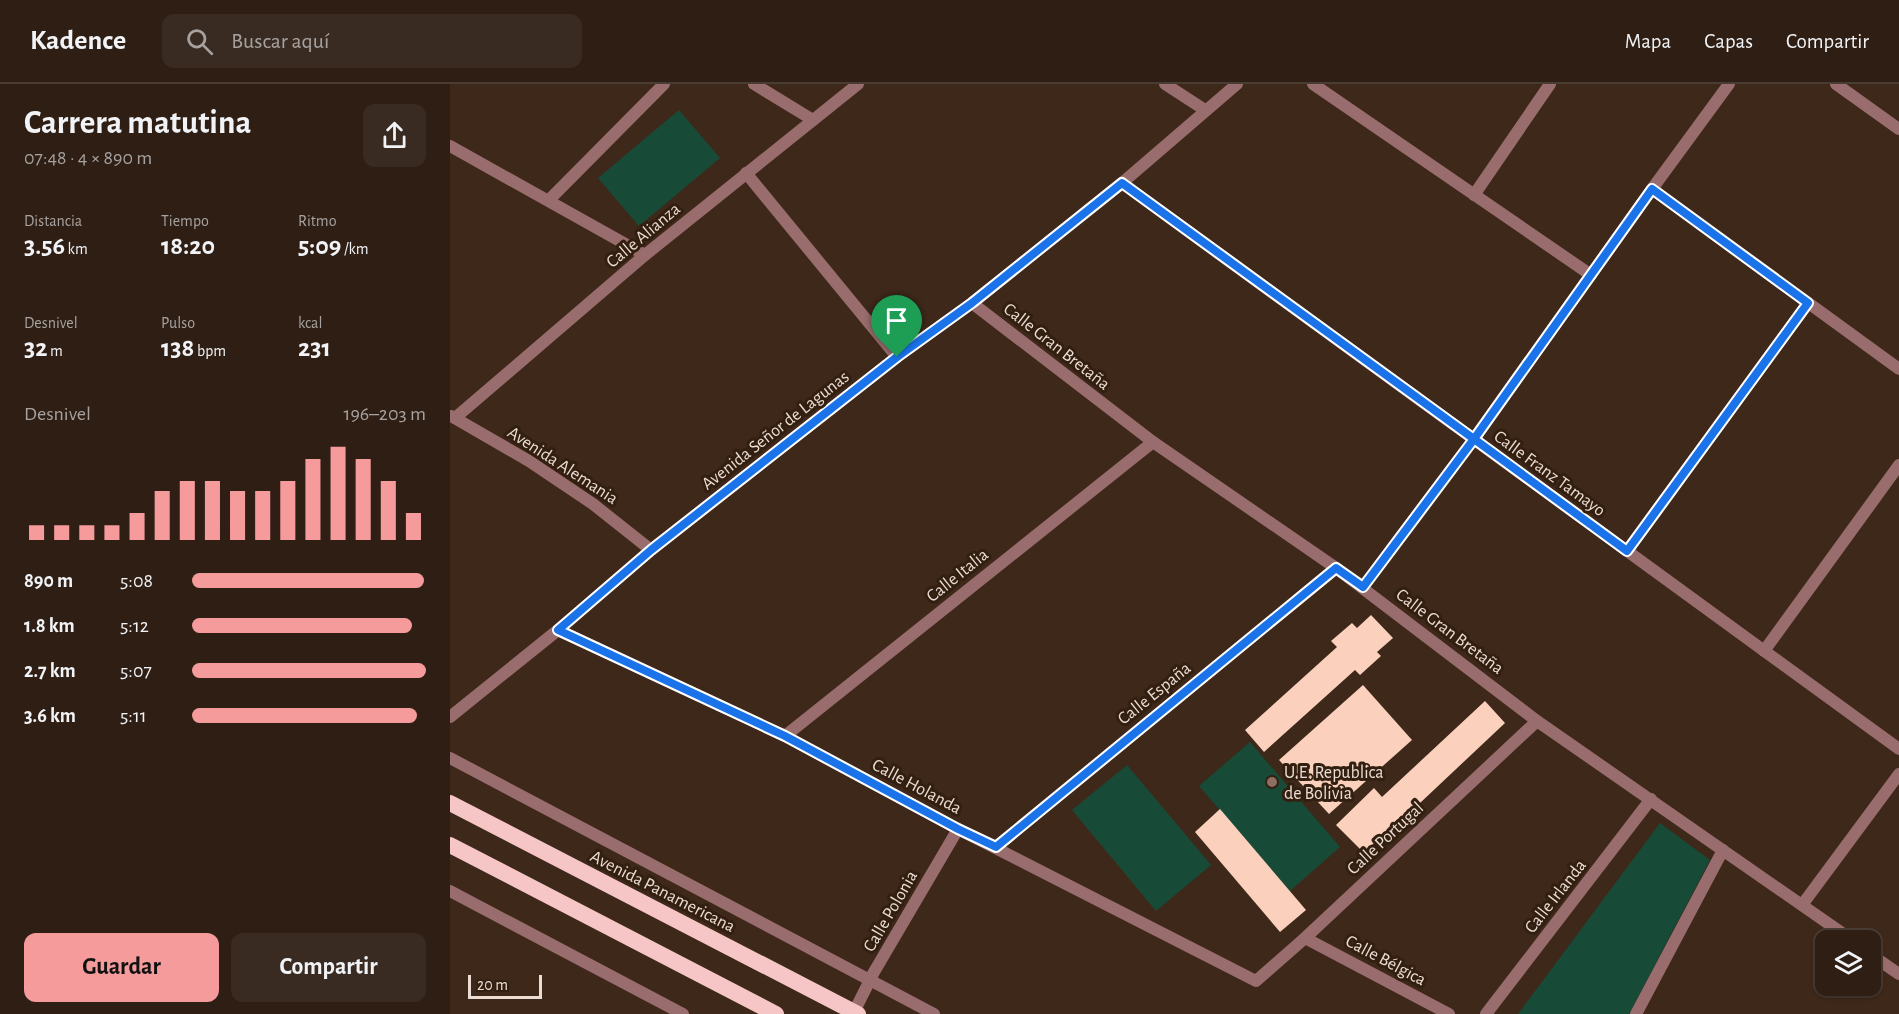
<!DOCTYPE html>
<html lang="es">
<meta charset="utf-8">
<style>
body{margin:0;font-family:"Alegreya Sans",sans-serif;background:#3a2b22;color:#f1f3f6;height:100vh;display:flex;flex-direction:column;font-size:22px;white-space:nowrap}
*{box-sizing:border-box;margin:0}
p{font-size:20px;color:#a7a2a0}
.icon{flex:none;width:33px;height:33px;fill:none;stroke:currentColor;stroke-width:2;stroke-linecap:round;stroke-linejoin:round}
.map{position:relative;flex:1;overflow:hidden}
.drawer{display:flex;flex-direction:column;background:#2e1e14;width:450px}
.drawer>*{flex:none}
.fabs{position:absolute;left:1365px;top:846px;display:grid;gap:12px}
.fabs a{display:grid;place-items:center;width:66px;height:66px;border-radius:12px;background:#2e1e14;box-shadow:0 2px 4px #0004,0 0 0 2px #493c34;font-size:30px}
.scale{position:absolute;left:18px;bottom:15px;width:74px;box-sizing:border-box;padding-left:6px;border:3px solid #ebddd4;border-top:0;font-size:16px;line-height:21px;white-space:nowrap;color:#ebddd4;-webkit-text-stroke:4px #331f10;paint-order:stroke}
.pin{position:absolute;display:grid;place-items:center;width:51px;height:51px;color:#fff;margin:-62px -26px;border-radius:50% 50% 50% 0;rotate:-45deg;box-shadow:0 0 6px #0007}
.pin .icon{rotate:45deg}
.round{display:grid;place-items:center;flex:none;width:63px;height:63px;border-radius:12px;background:#3a2b22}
.overview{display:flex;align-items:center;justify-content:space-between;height:102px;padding:0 24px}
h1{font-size:33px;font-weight:700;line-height:45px}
.stats{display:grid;grid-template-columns:repeat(3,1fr);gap:9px;height:102px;padding:6px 24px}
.stats div{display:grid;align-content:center}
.stats b{font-size:26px;font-weight:700}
.stats small{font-size:16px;font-weight:400}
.stats p{font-size:16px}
.chart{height:168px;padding:12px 24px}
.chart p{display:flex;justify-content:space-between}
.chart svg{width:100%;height:108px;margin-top:6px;stroke:#f59b9b;stroke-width:6}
.action{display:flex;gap:12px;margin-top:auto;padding:12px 24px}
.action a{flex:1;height:69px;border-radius:12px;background:#f59b9b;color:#111;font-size:24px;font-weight:700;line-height:69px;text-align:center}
.action a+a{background:#3a2b22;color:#f1f3f6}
ul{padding:0 24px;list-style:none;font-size:20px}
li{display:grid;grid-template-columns:96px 72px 1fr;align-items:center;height:45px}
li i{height:15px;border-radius:8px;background:#f59b9b}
header{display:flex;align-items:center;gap:36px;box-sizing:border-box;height:84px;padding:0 30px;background:#2e1e14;border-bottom:2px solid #493c34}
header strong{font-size:28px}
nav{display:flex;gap:33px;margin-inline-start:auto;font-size:21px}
.search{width:420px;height:54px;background:#3a2b22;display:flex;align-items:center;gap:15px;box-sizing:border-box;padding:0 21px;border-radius:12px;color:#a7a2a0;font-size:22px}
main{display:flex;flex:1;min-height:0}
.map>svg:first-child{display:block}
</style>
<header>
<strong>Kadence</strong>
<div class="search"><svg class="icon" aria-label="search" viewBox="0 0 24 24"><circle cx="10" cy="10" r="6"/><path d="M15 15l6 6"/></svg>Buscar aquí</div>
<nav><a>Mapa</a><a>Capas</a><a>Compartir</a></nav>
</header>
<main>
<section class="drawer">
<div class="overview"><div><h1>Carrera matutina</h1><p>07:48 · 4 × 890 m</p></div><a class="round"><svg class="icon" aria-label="share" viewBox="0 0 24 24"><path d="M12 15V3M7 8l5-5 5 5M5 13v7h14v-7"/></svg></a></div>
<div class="stats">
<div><p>Distancia</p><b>3.56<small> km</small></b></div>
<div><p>Tiempo</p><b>18:20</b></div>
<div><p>Ritmo</p><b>5:09<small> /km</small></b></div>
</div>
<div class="stats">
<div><p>Desnivel</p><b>32<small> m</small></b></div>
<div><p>Pulso</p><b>138<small> bpm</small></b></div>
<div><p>kcal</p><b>231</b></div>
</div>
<div class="chart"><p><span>Desnivel</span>196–203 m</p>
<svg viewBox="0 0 160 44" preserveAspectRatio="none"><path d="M5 44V38M15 44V38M25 44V38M35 44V38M45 44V33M55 44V24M65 44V20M75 44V20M85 44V24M95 44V24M105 44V20M115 44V11M125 44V6M135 44V11M145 44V20M155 44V33"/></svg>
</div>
<ul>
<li><b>890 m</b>5:08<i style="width:99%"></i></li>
<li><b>1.8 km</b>5:12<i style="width:94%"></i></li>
<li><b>2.7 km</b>5:07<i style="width:100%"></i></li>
<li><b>3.6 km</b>5:11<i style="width:96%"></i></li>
</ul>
<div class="action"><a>Guardar</a><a>Compartir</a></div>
</section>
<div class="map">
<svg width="1449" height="930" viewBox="0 0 1449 930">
<rect width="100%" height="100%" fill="#3d281a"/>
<g fill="#184b37">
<polygon points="229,26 270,74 189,142 148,94"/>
<polygon points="800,658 890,763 840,807 749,702"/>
<polygon points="677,681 761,781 706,827 622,726"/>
<polygon points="1210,739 1260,776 1179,930 1068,930"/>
</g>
<g fill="#fbd1bd">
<polygon points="921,531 943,554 927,568 931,572 910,591 905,586 814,668 795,646 887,563 881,557 902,539 907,544"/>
<polygon points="913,601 962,656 879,730 829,676"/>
<polygon points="1035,617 1055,639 953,735 951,732 914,769 886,741 924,704 932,713"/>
<polygon points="770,725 856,826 830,848 745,748"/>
</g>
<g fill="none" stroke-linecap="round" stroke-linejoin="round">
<g stroke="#996c6d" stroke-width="12">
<polyline points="304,0 363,36"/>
<polyline points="715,0 755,26"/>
<polyline points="863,0 1141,191"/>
<polyline points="1386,0 1449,45"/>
<polyline points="0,62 195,171"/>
<polyline points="296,89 447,273"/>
<polyline points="672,99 1449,665"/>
<polyline points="1202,105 1449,285"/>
<polyline points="1024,111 1100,0"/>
<polyline points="99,116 214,0"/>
<polyline points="522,219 703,358 886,484 1087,637 1402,856"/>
<polyline points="1,332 79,377 143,420 201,466"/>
<polyline points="5,334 195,171 408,0"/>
<polyline points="1177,467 1358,219"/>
<polyline points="913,503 1024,355 1202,105 1279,0"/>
<polyline points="108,546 335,652 508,745 806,897 855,854 1087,637"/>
<polyline points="1314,567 1449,381"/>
<polyline points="335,652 703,358"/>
<polyline points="0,674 484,930"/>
<polyline points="546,763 886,484"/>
<polyline points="0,807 233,930"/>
<polyline points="1352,821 1449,690"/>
<polyline points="855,854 999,930"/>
<polyline points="1420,870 1449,890"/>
<polyline points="404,928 424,888 508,745"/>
<polyline points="1036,930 1201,715"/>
<polyline points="1186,930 1273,766"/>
</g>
<polyline stroke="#996c6d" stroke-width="12" points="0,633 108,546 201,466 447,273 522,219 672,99 787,0"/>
<g stroke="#f6c6c6" stroke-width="16">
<polyline points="0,719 408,930"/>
<polyline points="0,761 326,930"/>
</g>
</g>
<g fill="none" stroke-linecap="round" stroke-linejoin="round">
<defs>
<polyline id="route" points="447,273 201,466 108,546 335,652 508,745 546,763 886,484 913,503 1024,355 1177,467 1358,219 1202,105 1024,355 672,99 522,219 447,273"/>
</defs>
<use href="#route" stroke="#fff" stroke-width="12"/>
<use href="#route" stroke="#1a73e8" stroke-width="8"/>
</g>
<circle fill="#8d6e63" stroke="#331f10" stroke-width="2" cx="822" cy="698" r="6"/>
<g text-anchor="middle" stroke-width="6" stroke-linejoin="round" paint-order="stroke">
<g font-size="18" fill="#ebddd4" stroke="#331f10">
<text transform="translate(193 151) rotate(-40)" y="6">Calle Alianza</text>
<text transform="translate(607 262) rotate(38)" y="6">Calle Gran Bretaña</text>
<text transform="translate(325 346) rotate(-38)" y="6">Avenida Señor de Lagunas</text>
<text transform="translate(113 381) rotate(33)" y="6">Avenida Alemania</text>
<text transform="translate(1100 389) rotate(36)" y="6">Calle Franz Tamayo</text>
<text transform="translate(507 491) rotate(-39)" y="6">Calle Italia</text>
<text transform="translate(1000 547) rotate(37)" y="6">Calle Gran Bretaña</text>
<text transform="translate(704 609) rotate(-39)" y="6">Calle España</text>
<text transform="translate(467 702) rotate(28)" y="6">Calle Holanda</text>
<text transform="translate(935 754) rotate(-43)" y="6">Calle Portugal</text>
<text transform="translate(213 807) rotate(27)" y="6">Avenida Panamericana</text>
<text transform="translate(1105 812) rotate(-52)" y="6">Calle Irlanda</text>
<text transform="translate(440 827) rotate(-60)" y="6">Calle Polonia</text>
<text transform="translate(936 876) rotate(28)" y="6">Calle Bélgica</text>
</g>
<g font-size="18" fill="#ebddd4" stroke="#331f10" text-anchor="start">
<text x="834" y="694">U.E. Republica<tspan x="834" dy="21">de Bolivia</tspan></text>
</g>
</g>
</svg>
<div class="fabs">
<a><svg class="icon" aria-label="layers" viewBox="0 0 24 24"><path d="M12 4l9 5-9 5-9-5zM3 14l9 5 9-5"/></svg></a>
</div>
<div class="scale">20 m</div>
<div class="pin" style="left:447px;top:273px;background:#1e9e55"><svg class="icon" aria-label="arrive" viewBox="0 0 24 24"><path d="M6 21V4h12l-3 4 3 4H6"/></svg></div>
</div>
</main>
